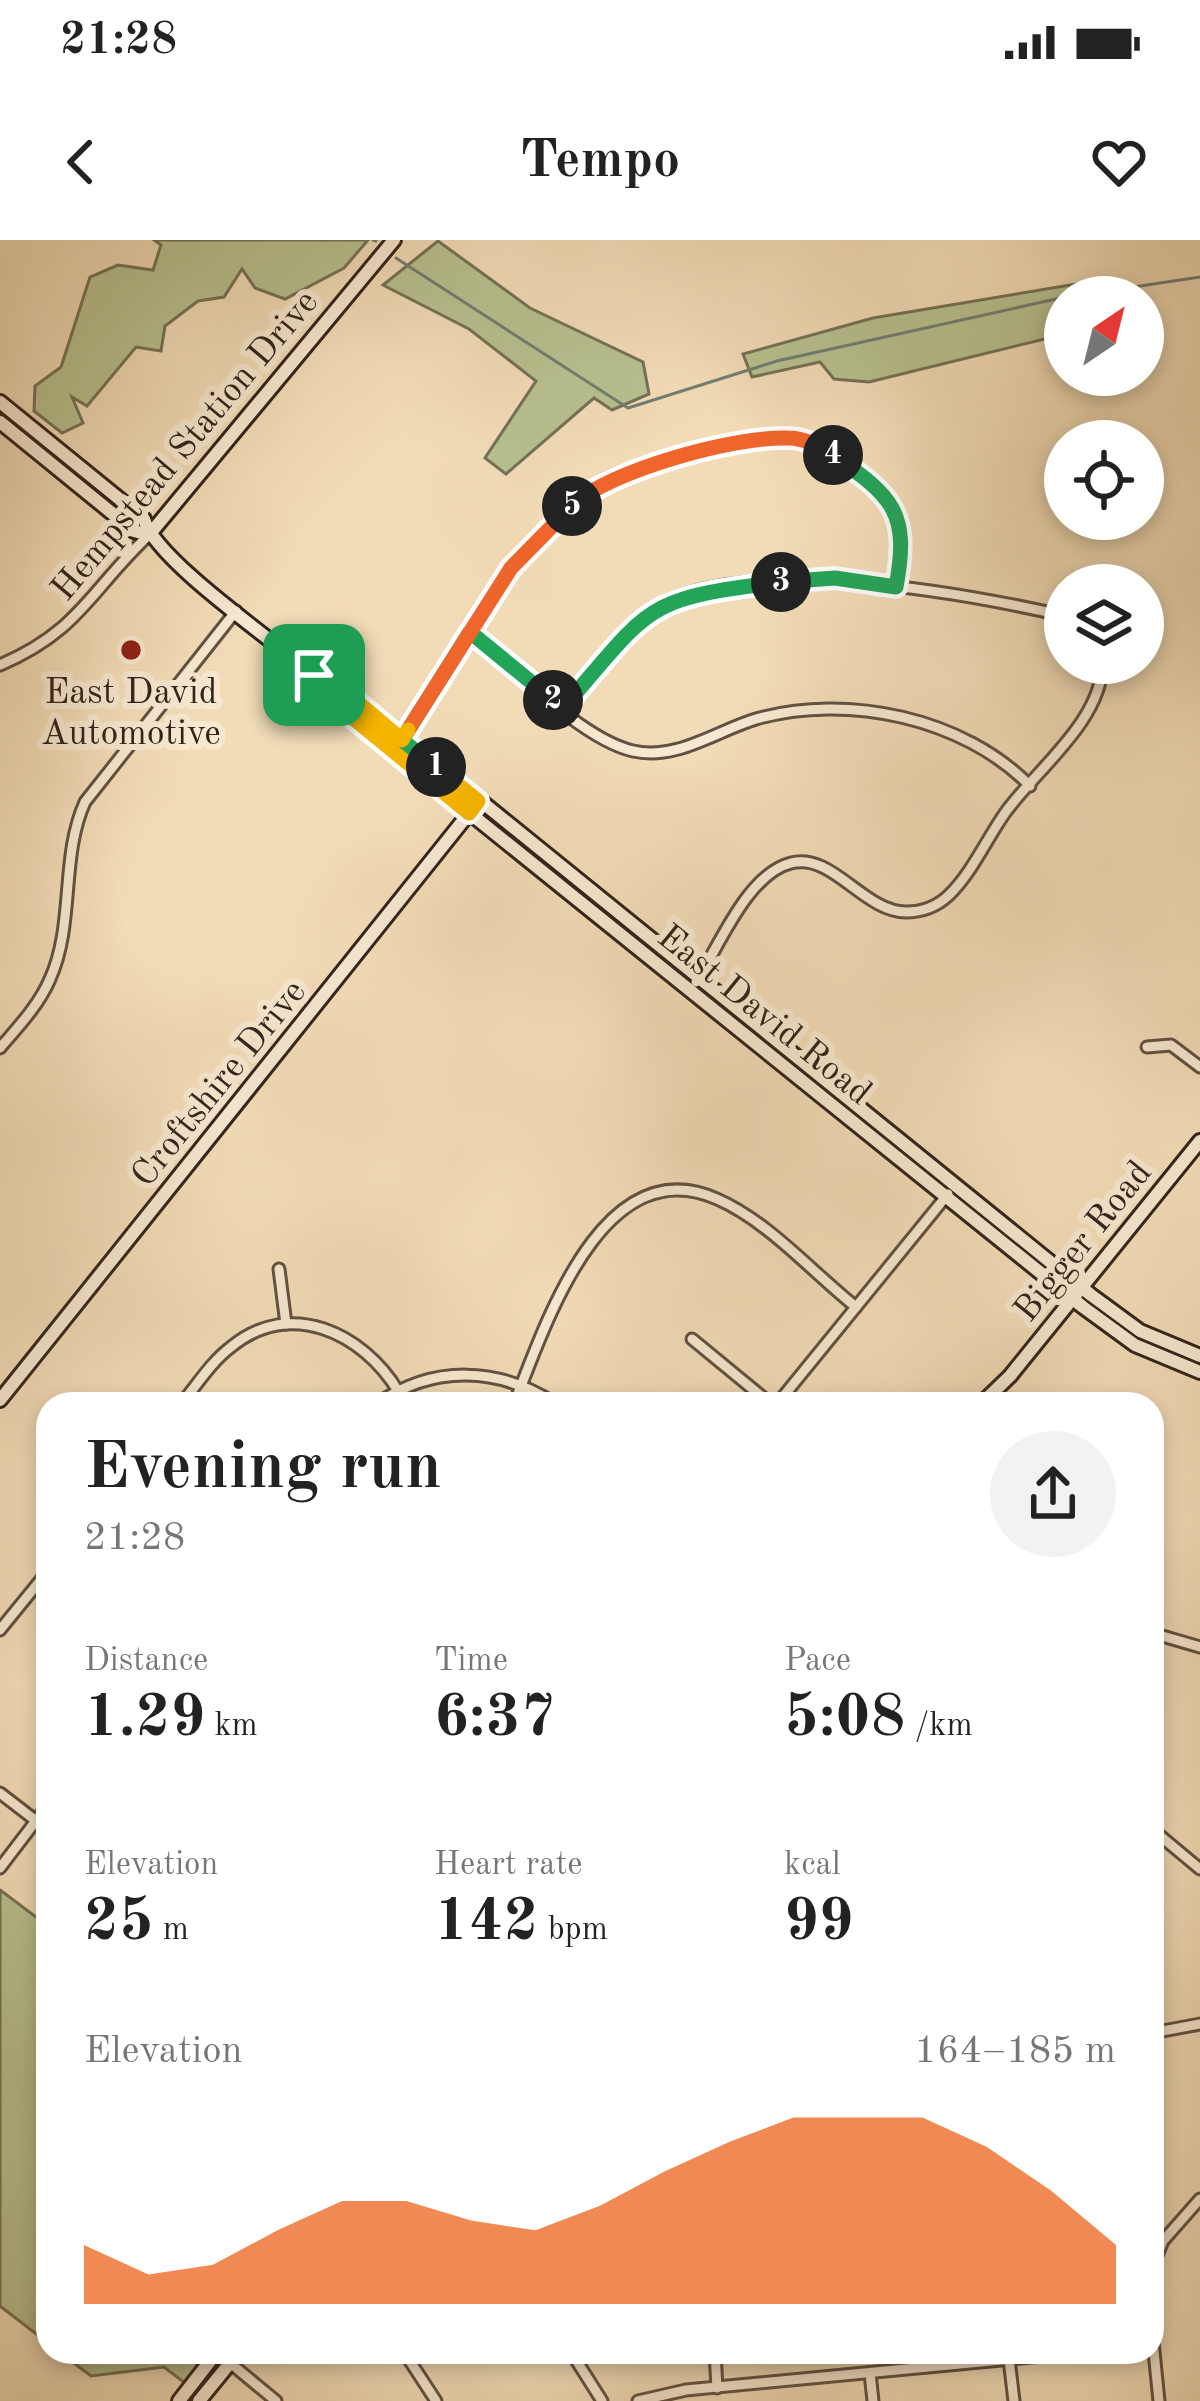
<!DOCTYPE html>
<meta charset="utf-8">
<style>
body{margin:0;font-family:"Old Standard TT",serif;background:#f2f2f2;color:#222;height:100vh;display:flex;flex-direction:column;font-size:45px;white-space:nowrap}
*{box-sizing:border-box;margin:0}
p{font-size:39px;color:#767676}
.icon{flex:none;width:66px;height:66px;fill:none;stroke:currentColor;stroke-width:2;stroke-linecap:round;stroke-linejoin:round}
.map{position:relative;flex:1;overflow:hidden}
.side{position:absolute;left:36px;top:1152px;width:1128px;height:972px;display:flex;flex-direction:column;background:#fff;border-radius:36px;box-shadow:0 6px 18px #0003}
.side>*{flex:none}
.needle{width:78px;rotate:35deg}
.buttons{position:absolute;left:1044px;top:36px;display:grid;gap:24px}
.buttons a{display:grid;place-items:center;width:120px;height:120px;border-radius:50%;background:#fff;box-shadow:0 6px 18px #0003;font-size:60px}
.pin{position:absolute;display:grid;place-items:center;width:102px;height:102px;color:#fff;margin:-51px;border-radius:24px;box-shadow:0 6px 18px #0006}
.km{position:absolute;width:60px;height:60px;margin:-30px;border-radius:50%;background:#222;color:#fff;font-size:33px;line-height:60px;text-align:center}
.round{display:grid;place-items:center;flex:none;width:126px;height:126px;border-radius:63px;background:#f2f2f2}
.summary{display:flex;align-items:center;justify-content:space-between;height:204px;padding:0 48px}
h1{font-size:66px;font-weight:700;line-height:90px}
.figures{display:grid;grid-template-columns:repeat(3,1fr);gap:18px;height:204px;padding:12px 48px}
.figures div{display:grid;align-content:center}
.figures b{font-size:60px;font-weight:700}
.figures small{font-size:33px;font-weight:400}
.figures p{font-size:33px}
.chart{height:336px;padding:24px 48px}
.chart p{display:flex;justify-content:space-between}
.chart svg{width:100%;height:216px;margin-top:12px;fill:#ea580c;opacity:.7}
.status{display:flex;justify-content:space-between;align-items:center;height:84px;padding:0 60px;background:#fff;direction:ltr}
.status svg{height:33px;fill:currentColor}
header{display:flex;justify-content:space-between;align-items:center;height:156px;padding:0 48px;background:#fff;font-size:54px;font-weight:700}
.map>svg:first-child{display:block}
</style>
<div class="status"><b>21:28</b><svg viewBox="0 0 49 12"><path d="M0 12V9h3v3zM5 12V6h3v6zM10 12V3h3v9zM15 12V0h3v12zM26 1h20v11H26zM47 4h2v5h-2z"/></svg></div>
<header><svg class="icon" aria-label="back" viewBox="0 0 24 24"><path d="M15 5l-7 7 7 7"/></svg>Tempo<svg class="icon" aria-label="heart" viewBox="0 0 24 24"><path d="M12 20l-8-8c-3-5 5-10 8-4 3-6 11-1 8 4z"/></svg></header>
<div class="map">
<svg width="1200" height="2161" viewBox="0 0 1200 2161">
<rect width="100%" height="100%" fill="#f2dcb7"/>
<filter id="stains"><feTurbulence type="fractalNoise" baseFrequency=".00167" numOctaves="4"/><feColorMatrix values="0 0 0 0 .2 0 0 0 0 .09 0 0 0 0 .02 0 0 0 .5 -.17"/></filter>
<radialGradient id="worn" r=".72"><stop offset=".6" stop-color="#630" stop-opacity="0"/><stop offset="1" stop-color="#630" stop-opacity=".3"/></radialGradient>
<g fill="#b8c190" stroke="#757256" stroke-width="3">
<polygon points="154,0 368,0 344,28 285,59 255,48 242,29 224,57 198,61 165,86 161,111 136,107 87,166 72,157 83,183 62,193 34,171 35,146 61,127 90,37 118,25 153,30 161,5"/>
<polygon points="438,1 530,68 643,122 649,154 612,170 594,158 506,234 485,218 536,141 469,89 383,45"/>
<polygon points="1100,40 1112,45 1111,57 1065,57 1065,94 869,142 834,139 820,122 752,137 743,114 873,78"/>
<polygon points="0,1650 48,1686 48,2103 0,2066"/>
<polygon points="59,2112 217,2112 190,2147 164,2127 91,2136"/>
</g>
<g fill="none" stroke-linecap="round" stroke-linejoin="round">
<g stroke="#717f72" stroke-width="3">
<polyline points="373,0 376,1"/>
<polyline points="396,18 628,168 777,121 1065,57"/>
<polyline points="1067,57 1200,37"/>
</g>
<defs>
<g id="street">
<path d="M 470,392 C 513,427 581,499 633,511 C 676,521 716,491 756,479 C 847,453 964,478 1030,546"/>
<path d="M 0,425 C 80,391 91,349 149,295"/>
<path d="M 563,468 C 590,437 615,393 649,371 C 738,311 964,353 1065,376"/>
<path d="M 394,512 C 444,432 525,275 612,236 C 645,221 683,218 718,210 C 769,199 803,191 847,225 C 901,267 909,279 895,347"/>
<path d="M 696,742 C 719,707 747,634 791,623 C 832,612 864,672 906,672 C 922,672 936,667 948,656 C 972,633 986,600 1005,573 C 1034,532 1104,479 1102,423"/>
<polyline points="1147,807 1171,805 1200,827"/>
<path d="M 0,808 C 18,787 39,765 50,739 C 75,684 60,617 85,562 L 236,371"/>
<polyline points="279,1029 286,1084"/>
<polyline points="692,1099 771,1164"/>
<path d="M 181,1164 C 197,1145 211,1122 231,1107 C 290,1058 363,1093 398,1151"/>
<path d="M 377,1164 C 434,1124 499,1127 556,1164"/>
<path d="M 514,1164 C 545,1086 602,908 717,959 C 768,981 813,1033 856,1067"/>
<polyline points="777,1164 948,954"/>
<polyline points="0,1390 48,1331"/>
<polyline points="1152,1393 1200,1407"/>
<polyline points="0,1553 48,1590"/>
<polyline points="1152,1589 1200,1629"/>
<polyline points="0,1628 48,1565"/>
<polyline points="1152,1793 1200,1784"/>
<polyline points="1152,2028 1163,2001 1200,1959"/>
<polyline points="1152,2092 1159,2161"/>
<polyline points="217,2112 276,2161"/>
<polyline points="404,2112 436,2161"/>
<polyline points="571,2112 602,2161"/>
<polyline points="715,2112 717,2148"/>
<polyline points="1009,2119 1014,2161"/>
<polyline points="870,2133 873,2161"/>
<polyline points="638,2161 686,2150 1085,2112"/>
</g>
<g id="secondary">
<path d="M 0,162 L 144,279 C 155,320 277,403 314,435 L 330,439 L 1091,1055 L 1140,1091 L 1200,1116"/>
<polyline points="0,182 134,291 149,295"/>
<polyline points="149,295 394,0"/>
<polyline points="314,435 320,451 394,512 1083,1067 1135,1105 1200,1132"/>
<polyline points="0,1160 474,567"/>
<polyline points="981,1164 1010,1136 1200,901"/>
<polyline points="179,2161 217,2112"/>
<polyline points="199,2161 239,2112"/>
</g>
</defs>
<use href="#street" stroke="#625142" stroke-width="15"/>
<use href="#secondary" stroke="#32231b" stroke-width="18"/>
<use href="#street" stroke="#f7e8d0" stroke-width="9"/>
<use href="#secondary" stroke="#f7e8d0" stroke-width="12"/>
</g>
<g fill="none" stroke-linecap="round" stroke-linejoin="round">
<defs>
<polyline id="split-1" points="314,435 320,451 469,573 478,561 436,527"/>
<polyline id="split-2" points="436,527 402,500 470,392 553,460"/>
<path id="split-3" d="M 553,460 L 563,468 C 652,365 642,359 781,342"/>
<path id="split-4" d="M 781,342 L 835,338 L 896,347 C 910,272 893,257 833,215"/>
<path id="split-5" d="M 572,266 C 609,230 737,196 788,198 C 805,198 819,206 833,215"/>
<polyline id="split-6" points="408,490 511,328 572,266"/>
<polyline id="split-7" points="314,435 330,439 402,500 408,490"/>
</defs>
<use href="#split-1" stroke="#fff" stroke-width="24"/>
<use href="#split-2" stroke="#fff" stroke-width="24"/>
<use href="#split-3" stroke="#fff" stroke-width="24"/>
<use href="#split-4" stroke="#fff" stroke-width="24"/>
<use href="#split-5" stroke="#fff" stroke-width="24"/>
<use href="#split-6" stroke="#fff" stroke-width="24"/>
<use href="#split-7" stroke="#fff" stroke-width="24"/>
<use href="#split-1" stroke="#f5b400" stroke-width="15"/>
<use href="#split-2" stroke="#22a559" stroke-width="15"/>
<use href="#split-3" stroke="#22a559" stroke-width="15"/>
<use href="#split-4" stroke="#22a559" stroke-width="15"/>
<use href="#split-5" stroke="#f0652b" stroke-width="15"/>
<use href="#split-6" stroke="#f0652b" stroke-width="15"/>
<use href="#split-7" stroke="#f5b400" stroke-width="15"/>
</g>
<circle fill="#8f2418" stroke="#f7e8d0" stroke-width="4.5" cx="131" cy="410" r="12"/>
<g text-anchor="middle" stroke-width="12" stroke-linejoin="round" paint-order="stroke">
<g font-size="36" fill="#32231b" stroke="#f7e8d0">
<text transform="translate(183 204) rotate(-50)" y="13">Hempstead Station Drive</text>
<text transform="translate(766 773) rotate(39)" y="13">East David Road</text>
<text transform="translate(217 842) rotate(-51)" y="13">Croftshire Drive</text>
<text transform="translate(1081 1000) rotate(-51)" y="13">Bigger Road</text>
</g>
<g font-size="36" fill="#32231b" stroke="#f7e8d0">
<text x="131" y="463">East David<tspan x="131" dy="41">Automotive</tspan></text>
</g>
</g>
<rect width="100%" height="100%" filter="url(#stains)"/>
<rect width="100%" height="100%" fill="url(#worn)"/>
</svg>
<div class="buttons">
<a><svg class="needle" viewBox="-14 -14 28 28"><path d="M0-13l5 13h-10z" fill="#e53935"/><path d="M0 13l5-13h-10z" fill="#767676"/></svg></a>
<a><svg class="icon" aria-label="locate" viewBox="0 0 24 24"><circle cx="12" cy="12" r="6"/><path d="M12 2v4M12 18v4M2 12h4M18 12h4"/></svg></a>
<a><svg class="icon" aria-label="layers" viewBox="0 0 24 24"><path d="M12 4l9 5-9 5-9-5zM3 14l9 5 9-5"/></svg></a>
</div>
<div class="pin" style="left:314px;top:435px;background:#1e9e55"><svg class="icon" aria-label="arrive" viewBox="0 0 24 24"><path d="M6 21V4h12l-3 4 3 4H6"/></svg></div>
<b class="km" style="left:436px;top:527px">1</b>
<b class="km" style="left:553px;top:460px">2</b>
<b class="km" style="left:781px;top:342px">3</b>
<b class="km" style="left:833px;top:215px">4</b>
<b class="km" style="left:572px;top:266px">5</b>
<section class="side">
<div class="summary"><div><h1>Evening run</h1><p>21:28</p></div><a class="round"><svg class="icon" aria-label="share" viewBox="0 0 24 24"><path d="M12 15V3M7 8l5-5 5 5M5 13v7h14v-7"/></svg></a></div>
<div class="figures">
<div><p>Distance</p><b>1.29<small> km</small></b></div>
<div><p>Time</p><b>6:37</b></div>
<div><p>Pace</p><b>5:08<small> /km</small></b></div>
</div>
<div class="figures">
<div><p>Elevation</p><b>25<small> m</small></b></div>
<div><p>Heart rate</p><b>142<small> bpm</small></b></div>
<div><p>kcal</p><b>99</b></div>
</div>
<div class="chart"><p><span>Elevation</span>164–185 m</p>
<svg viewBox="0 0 160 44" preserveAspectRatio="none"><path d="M0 44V32L10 38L20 36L30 29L40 23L50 23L60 27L70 29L80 24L90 17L100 11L110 6L120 6L130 6L140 12L150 21L160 32V44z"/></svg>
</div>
</section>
</div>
